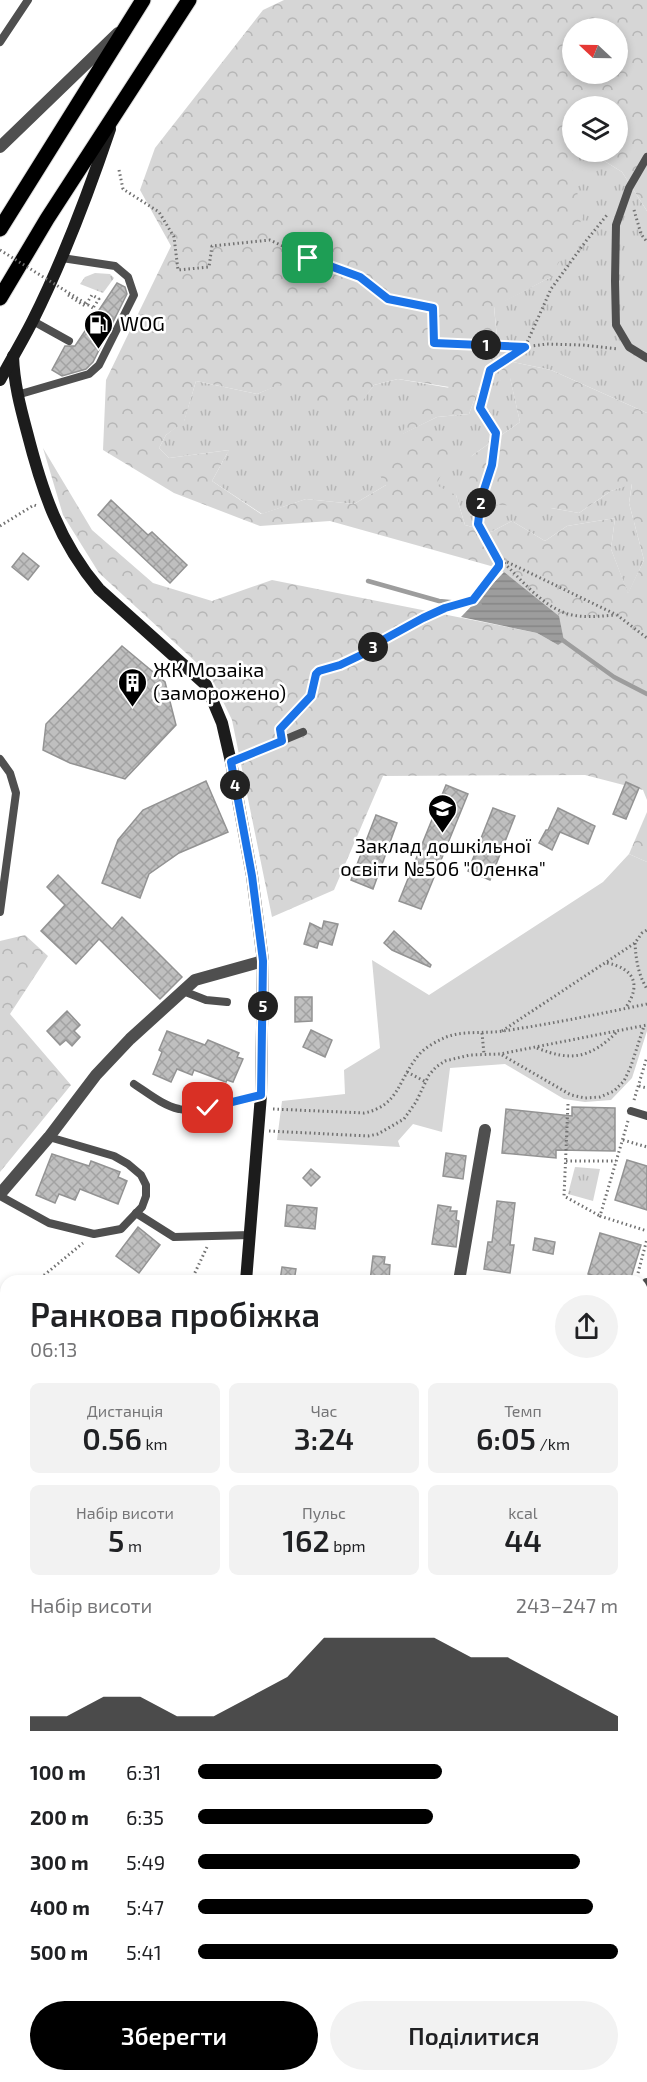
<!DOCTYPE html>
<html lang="uk">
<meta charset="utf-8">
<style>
body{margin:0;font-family:"Exo 2",sans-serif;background:#f2f2f2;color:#202124;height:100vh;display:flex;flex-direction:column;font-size:22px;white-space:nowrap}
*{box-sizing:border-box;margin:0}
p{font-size:20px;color:#757577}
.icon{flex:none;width:33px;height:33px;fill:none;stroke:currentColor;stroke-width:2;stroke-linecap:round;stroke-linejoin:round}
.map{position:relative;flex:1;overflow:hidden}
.details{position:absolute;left:0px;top:1275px;width:648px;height:807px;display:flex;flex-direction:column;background:#fff;border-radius:18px 18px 0 0;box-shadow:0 3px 9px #0003}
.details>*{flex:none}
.needle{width:39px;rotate:292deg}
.buttons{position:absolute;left:562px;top:18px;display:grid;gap:12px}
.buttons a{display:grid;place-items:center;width:66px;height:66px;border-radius:50%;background:#fff;box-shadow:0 3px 9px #0003;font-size:30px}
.pin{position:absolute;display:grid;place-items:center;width:51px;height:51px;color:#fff;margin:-26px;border-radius:12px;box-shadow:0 3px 9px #0006}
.km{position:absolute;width:30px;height:30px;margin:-15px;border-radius:50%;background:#222;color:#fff;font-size:16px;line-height:30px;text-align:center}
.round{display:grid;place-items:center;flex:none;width:63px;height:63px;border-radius:32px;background:#f2f2f2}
.overview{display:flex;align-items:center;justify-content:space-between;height:102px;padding:0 30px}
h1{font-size:33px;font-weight:600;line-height:45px}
.stats{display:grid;grid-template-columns:repeat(3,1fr);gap:9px;height:102px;padding:6px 30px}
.stats div{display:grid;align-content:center;border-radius:9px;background:#f2f2f2;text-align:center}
.stats b{font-size:30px;font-weight:600}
.stats small{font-size:16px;font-weight:400}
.stats p{font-size:16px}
.chart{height:168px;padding:12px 30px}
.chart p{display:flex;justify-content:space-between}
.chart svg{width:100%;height:108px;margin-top:6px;fill:#000;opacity:.7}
.button{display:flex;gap:12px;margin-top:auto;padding:12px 30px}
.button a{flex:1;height:69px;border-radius:36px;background:#000;color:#fff;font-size:24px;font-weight:600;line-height:69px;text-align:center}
.button a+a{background:#f2f2f2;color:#202124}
ul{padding:0 30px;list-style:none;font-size:20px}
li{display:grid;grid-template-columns:96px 72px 1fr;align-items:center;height:45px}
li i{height:15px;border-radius:8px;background:#000}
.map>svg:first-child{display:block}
</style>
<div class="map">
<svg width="647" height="2082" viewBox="0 0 647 2082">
<defs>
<pattern id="grass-tufts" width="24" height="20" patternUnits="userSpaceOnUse" patternTransform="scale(1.5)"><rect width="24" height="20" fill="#d6d6d6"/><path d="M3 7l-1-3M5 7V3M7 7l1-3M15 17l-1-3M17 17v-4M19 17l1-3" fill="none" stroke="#b6b6b6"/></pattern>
<pattern id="forest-crowns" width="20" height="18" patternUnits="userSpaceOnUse" patternTransform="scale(1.5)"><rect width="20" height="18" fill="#d6d6d6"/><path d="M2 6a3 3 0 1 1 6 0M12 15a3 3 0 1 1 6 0" fill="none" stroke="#b6b6b6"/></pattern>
<pattern id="water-rules" width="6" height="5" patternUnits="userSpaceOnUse" patternTransform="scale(1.5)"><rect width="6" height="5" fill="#9d9d9d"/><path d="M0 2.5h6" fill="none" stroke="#858585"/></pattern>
<pattern id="building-cross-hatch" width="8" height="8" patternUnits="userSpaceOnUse" patternTransform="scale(1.5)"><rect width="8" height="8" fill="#bfbfbf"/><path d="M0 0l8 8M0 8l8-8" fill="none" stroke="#a2a2a2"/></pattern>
</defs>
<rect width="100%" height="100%" fill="#fff"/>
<g fill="url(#grass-tufts)">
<polygon points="564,135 573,141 573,152 590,152 622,172 647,211 647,413 551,370 499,359 494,306 551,277"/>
<polygon points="95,273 110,274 114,278 103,293 80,284 85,277"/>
<polygon points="510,377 520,422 470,457 551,508 579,513 611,491 632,483 629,503 644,560 628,594 611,549 615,518 567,526 545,541 512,521 491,532 465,525 456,495 386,485 354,504 306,499 262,514 212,481 229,450 169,458 159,448 166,435 184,421 196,381 257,394 292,379 358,406 374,385 398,379 450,388 402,434 437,417 469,414 479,387"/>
<polygon points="575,1167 600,1169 593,1201 568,1194"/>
</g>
<g fill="url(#forest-crowns)" fill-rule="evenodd">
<path d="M 284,0 L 647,0 L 647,211 L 622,172 L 590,152 L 618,152 L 618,106 L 573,106 L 573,141 L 564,136 L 583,217 L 551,277 L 494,307 L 499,359 L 551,370 L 647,413 L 647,800 L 643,790 L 585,775 L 383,776 L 334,890 L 272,917 L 232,720 L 210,675 L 99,573 L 63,515 L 43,448 L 92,530 L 153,583 L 212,601 L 272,580 L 537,633 L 558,645 L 559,616 L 498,568 L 330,521 L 260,526 L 174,493 L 103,450 L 106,380 L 171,246 L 140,190 L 155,148 L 263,10 ZM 573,28 L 618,28 L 618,74 L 573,74 ZM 510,378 L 520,422 L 470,457 L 469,503 L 551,508 L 579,513 L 611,491 L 632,484 L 629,503 L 644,560 L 628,593 L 611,549 L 615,518 L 567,526 L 545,541 L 512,521 L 491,532 L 465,525 L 456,495 L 436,485 L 452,454 L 426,431 L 377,471 L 386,485 L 354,504 L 306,499 L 261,514 L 212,481 L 229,450 L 169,458 L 159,448 L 166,435 L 184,422 L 196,381 L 257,394 L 292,380 L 317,409 L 359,406 L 374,385 L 398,379 L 449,387 L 415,407 L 401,435 L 437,417 L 469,414 L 479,387 Z"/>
<polygon points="647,812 647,862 629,854"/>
<polygon points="25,935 48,956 10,1014 71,1085 0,1172 0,941"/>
<polygon points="0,1769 6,1771 6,1810 0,1808"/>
</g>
<polygon fill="#d6d6d6" points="629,854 647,862 647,1031 632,1078 611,1100 585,1102 564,1099 505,1064 450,1068 442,1132 413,1124 398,1141 400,1147 277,1140 282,1101 345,1094 344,1070 380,1048 372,960 429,995 603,882"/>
<polygon fill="url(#water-rules)" points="504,572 559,616 564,641 558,645 537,633 461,617"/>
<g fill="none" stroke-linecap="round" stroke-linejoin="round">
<g stroke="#9d9d9d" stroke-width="4.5">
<polyline points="368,581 439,601 480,605"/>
<polyline points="561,639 614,677 647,694"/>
</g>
</g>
<g fill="url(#building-cross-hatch)" stroke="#939393" stroke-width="1.5">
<polygon points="117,283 125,287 127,294 93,362 86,369 62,376 52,370 65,346 75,346"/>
<polygon points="111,500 148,535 152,532 187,565 170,583 98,515"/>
<polygon points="23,553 39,566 28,580 12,567"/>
<polygon points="122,646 165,682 176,725 125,779 70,763 43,750 46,724"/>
<polygon points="206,781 228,832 179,853 149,874 140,898 102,883 118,840 143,810"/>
<polygon points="626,782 639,788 626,819 613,814"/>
<polygon points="446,785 468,794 421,909 399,901"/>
<polygon points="493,808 515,816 490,880 468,871"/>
<polygon points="558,808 595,826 588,844 560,832 552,850 539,843 546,830 548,830"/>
<polygon points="376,815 397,823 373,889 351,880"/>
<polygon points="58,875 112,929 122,917 182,977 160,999 99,939 76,964 41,931 65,905 47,887"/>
<polygon points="324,921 338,924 332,945 319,941 317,948 304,944 310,923 322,929"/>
<polygon points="394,931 431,965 430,967 392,950 384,943"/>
<polygon points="295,997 312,997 312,1021 295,1022"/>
<polygon points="67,1011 80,1025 74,1031 80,1037 72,1046 66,1040 60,1045 47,1031"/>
<polygon points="311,1030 332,1040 325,1057 303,1047"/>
<polygon points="167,1031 205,1045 208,1040 239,1053 237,1057 243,1059 233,1082 227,1080 226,1082 194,1070 192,1075 177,1069 171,1082 153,1074 162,1052 159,1050"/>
<polygon points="572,1107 615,1108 615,1151 556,1150 556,1158 502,1153 506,1109 572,1116"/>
<polygon points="446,1153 466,1156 463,1179 443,1176"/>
<polygon points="52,1154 89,1166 91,1161 120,1172 118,1177 127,1181 118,1204 80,1189 75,1200 59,1194 55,1203 36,1195"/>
<polygon points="627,1160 647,1166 647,1210 615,1200"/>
<polygon points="311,1169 320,1177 311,1186 303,1178"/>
<polygon points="497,1201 515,1203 510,1245 514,1245 510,1273 484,1269 488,1242 492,1242"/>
<polygon points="287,1205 317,1208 315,1229 285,1226"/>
<polygon points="438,1205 451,1207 450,1211 457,1211 456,1220 459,1221 456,1247 432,1244"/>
<polygon points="138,1227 160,1245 139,1273 116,1256"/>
<polygon points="600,1233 641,1245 630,1281 611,1281 588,1274"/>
<polygon points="535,1238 555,1242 553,1254 533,1250"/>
<polygon points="373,1256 385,1257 384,1264 390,1265 389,1281 370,1281"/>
<polygon points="282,1267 296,1269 294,1281 280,1281"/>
</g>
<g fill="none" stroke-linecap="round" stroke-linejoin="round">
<defs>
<g id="primary">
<polyline points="0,229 143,0"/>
<polyline points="0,298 47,219 189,0"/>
</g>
</defs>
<use href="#primary" stroke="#dbdbdb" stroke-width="17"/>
<g stroke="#717171" stroke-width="3" stroke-dasharray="1.5 3" stroke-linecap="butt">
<polyline points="119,170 123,189 159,212 174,237 178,270 209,267 212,246 270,240 308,258 360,277 388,299 433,308 434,343 525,347 547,344 583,345 618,349"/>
<polyline points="634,210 641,234 647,242"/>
<polyline points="68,295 85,306 92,295 99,299 93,308"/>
<polyline points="0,526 34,505 37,506"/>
<polyline points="499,558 617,615 647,638"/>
<path d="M 501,560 C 521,579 544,609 572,615 C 587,618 601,616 616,615"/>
<polyline points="280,731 311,696 316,674 319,671 340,665 361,655 381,641 423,618 445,608 465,604 473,600 499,566 499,562 478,524 481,499 492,466 496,433 480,408 490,370 525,347 551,289 586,241 607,215"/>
<path d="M 635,943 C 636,960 638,974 647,989"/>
<path d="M 607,963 C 633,968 642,984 626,1007"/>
<polyline points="502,1031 635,943 642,933 647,930"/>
<polyline points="482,1033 484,1054"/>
<path d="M 537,1048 C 572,1062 590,1058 617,1032"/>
<polyline points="502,1055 571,1095 585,1098 600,1097 614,1091 624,1081 631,1066 644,1026"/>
<polyline points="407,1072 426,1082"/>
<polyline points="639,1086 647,1088"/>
<polyline points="634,1100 647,1057"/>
<polyline points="568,1104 564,1196 600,1216"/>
<path d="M 273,1109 L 364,1113 C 399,1106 398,1080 418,1056 C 424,1048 435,1042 444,1038 C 461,1030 485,1034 503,1031 C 551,1024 599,1014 647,1004"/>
<polyline points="628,1121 600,1216 647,1231"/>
<polyline points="269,1131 368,1136 378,1134 404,1119 416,1102 429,1075 436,1067 445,1061 470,1055 500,1054 647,1025"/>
<polyline points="623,1140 647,1147"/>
<polyline points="566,1161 616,1161"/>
<polyline points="638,1273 647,1239"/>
<polyline points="37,1281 83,1243"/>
<polyline points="191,1281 208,1245"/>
<polyline points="0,1387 6,1389"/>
</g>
<g stroke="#4f4f4f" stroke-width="8">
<polyline points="0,42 28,0"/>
<polyline points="647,157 629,188 616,225 615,281 616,325 629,347 647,358"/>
<polyline points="33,321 69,341"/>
<polyline points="17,395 89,374 99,365 134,295 128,277 115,266 62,258"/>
<polyline points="0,759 10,773 16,793 0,912"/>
<polyline points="231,762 303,732"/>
<polyline points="183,991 206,1000 227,1002"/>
<path d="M 134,1084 C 148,1093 162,1105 179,1109 C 202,1115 238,1101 261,1095"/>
<polyline points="631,1111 647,1116"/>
<polyline points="0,1196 49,1223 94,1234 121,1229 142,1207 146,1196 146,1185 141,1175 128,1164 114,1156 49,1137"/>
<polyline points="136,1213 174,1237 250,1235"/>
<polyline points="0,1714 6,1717"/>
</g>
<g stroke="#4f4f4f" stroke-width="12">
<polyline points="0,147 118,33"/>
<polyline points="0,1194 49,1137 96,1075 130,1039 195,980 263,961"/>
<polyline points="459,1281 485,1130"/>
<polyline points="642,1303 647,1284"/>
<polyline points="642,1605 647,1606"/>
<polyline points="642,1842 647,1841"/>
<polyline points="396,2076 400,2082"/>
<polyline points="624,2082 635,2076"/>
</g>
<g stroke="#1c1c1c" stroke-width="12">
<path d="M 13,356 C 14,383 20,406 27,432 C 42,491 59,542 99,589 L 206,685 L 222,723 L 231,762 L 252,876 L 263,961 L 261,1095 L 246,1281"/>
<path d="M 0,380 C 11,360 23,340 33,320 C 64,258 88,194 110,129"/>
<polyline points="0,2008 6,1995"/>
</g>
<use href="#primary" stroke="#000" stroke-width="15"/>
<polyline stroke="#717171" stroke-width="3" stroke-dasharray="1.5 3" stroke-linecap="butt" points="0,250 93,308"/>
</g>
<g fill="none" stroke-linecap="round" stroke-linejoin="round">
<defs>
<polyline id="route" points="208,1108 261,1095 263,961 252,876 231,762 282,741 280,729 311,696 316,674 319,671 340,665 361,655 381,641 423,618 445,608 473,600 499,566 499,562 478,524 481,499 492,465 496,433 480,408 490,370 525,347 434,343 433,308 388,299 360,277 308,258"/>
</defs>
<use href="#route" stroke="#fff" stroke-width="12"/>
<use href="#route" stroke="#1a73e8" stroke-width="8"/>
</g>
<defs>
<symbol id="fuel-pin" viewBox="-11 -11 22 30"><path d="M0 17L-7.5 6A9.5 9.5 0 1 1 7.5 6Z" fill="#000" stroke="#fff"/><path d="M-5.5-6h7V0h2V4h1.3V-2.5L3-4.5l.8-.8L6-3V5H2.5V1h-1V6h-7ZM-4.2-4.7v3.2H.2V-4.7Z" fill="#fff"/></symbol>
<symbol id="building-pin" viewBox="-11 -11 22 30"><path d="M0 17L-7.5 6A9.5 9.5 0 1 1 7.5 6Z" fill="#000" stroke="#fff"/><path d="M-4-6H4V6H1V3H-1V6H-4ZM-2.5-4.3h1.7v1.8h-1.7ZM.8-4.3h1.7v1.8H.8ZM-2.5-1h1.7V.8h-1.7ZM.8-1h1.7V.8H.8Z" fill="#fff"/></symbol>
<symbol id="school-pin" viewBox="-11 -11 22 30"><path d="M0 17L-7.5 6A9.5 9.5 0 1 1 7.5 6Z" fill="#000" stroke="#fff"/><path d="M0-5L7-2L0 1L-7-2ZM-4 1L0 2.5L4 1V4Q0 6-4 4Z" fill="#fff"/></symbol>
</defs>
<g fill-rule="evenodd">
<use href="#fuel-pin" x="82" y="308" width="33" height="45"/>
<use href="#building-pin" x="116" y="666" width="33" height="45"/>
<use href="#school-pin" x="426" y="792" width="33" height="45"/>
</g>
<g text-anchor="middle" stroke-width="5" stroke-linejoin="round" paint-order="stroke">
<g font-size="20" fill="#000" stroke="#fff" text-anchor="start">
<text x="120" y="331">WOG</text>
<text x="153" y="677">ЖК Мозаіка<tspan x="153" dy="23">(заморожено)</tspan></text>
<text x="443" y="853" text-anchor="middle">Заклад дошкільної<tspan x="443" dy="23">освіти №506 "Оленка"</tspan></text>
</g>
</g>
</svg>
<div class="buttons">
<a><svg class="needle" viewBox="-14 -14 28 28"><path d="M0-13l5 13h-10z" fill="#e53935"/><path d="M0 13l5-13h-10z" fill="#757577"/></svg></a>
<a><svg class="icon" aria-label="layers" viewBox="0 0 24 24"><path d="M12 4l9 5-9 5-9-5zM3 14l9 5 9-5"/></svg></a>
</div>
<div class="pin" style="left:308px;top:258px;background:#1e9e55"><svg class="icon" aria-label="arrive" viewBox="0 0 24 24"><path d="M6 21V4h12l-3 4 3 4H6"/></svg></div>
<div class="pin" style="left:208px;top:1108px;background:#d93025"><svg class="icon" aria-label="check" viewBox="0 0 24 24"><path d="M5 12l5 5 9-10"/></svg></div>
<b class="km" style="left:486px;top:345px">1</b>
<b class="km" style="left:481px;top:503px">2</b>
<b class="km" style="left:373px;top:647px">3</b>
<b class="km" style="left:235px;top:785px">4</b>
<b class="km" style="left:263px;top:1006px">5</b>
<section class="details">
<div class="overview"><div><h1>Ранкова пробіжка</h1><p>06:13</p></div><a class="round"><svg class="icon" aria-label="share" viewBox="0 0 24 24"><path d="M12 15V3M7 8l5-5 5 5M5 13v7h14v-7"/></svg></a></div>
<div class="stats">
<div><p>Дистанція</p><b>0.56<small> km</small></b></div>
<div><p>Час</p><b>3:24</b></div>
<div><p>Темп</p><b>6:05<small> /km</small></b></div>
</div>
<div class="stats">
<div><p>Набір висоти</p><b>5<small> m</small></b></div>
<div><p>Пульс</p><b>162<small> bpm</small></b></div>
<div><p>kcal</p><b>44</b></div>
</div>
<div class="chart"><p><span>Набір висоти</span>243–247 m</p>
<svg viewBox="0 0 160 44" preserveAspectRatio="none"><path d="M0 44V38L10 38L20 30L30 30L40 38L50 38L60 30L70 22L80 6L90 6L100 6L110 6L120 14L130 14L140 22L150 30L160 38V44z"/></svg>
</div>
<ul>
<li><b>100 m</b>6:31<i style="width:58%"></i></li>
<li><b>200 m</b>6:35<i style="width:56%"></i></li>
<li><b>300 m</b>5:49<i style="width:91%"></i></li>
<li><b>400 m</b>5:47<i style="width:94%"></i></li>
<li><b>500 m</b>5:41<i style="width:100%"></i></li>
</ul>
<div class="button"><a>Зберегти</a><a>Поділитися</a></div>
</section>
</div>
